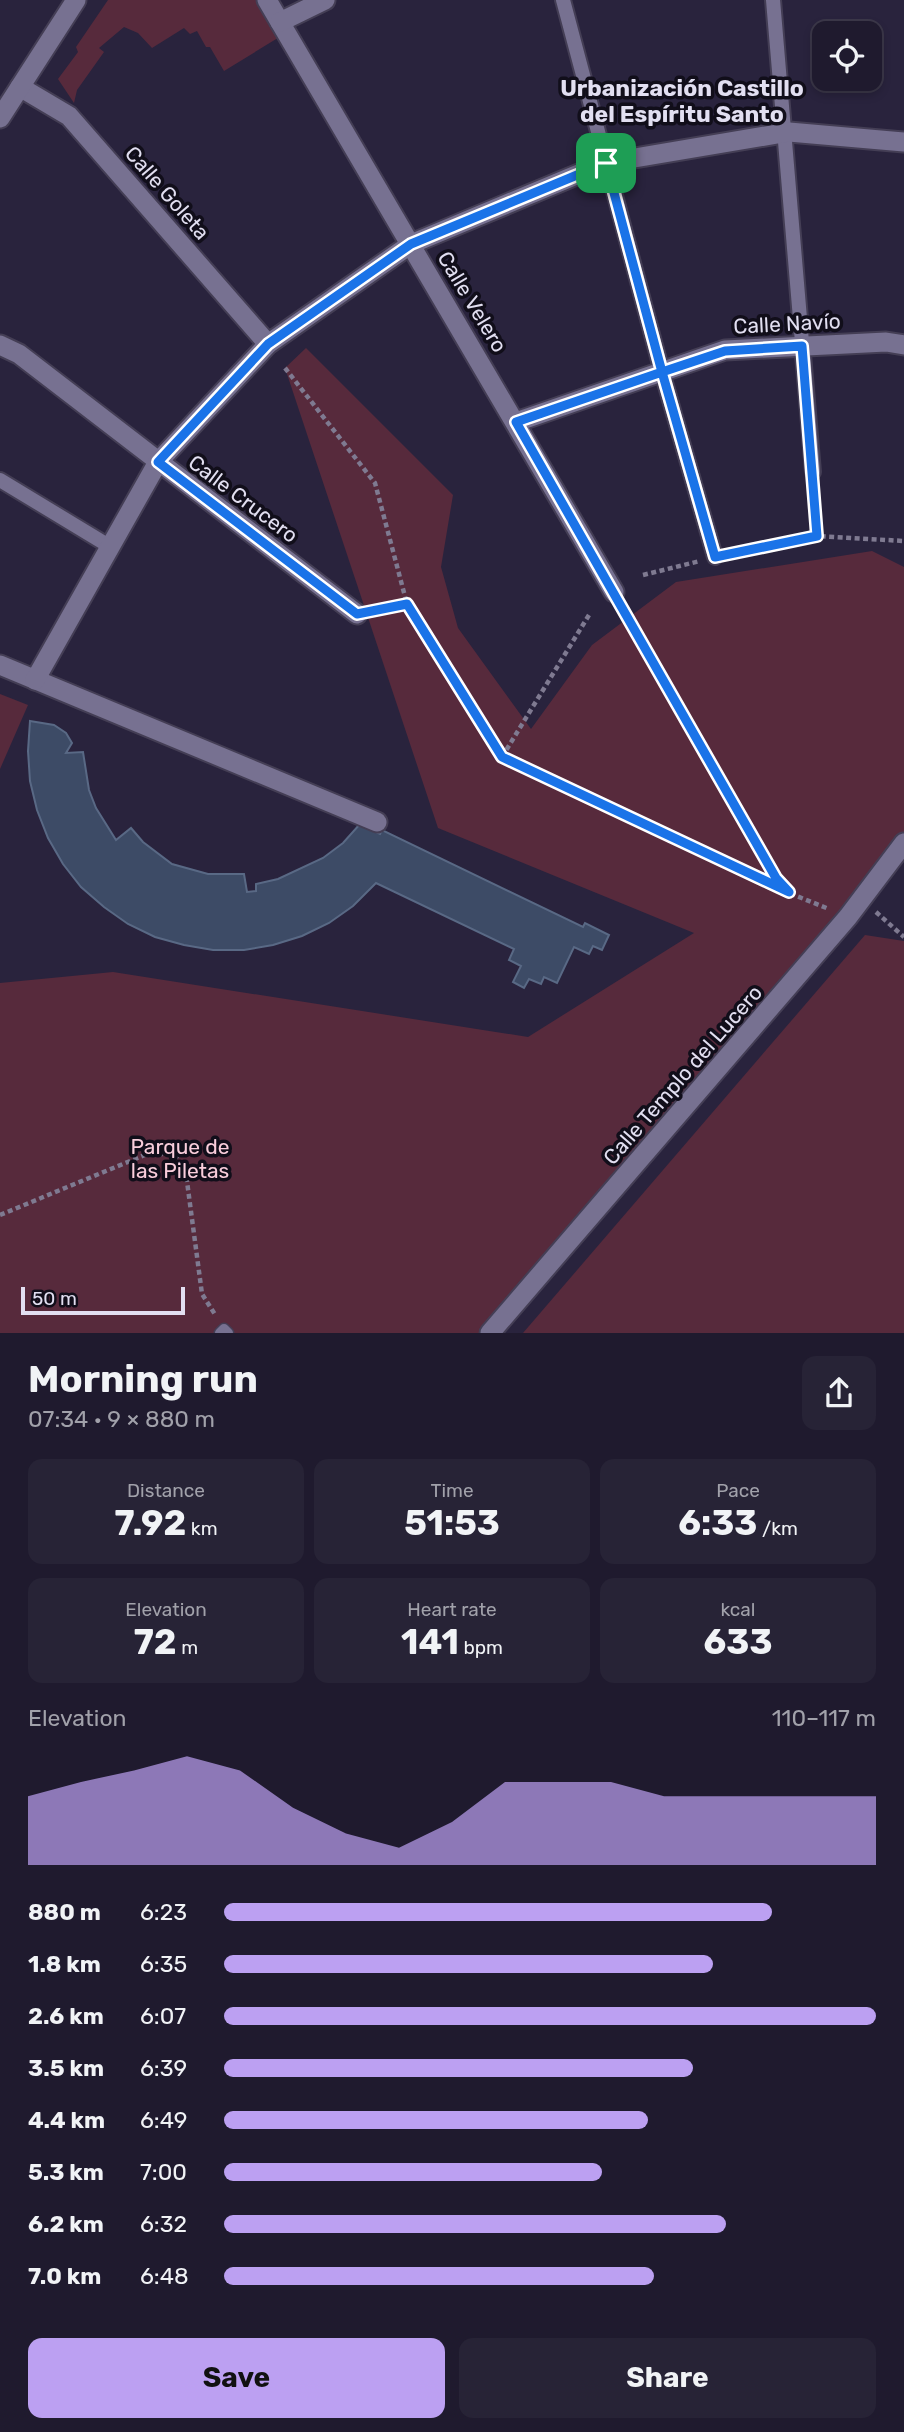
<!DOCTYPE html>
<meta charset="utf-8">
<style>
body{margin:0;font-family:Rubik,sans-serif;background:#272336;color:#f1f3f6;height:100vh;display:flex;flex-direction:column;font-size:26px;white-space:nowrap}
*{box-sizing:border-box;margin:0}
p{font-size:23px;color:#a1a1aa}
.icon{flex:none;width:38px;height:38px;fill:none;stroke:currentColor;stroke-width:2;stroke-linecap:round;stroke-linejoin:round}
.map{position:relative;height:1333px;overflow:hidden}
.drawer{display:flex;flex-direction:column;background:#1f1a2e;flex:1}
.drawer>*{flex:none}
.buttons{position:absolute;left:812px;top:21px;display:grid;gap:14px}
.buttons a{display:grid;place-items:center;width:70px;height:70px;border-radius:14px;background:#1f1a2e;box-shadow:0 4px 10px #0003,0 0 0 2px #3c384a;font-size:35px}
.scale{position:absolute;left:21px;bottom:18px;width:164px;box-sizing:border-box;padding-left:7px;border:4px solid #e2dff1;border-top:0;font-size:19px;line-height:24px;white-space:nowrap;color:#e2dff1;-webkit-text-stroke:5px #110e1a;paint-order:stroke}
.pin{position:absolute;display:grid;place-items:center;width:60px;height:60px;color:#fff;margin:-30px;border-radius:14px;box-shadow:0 4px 10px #0006}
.round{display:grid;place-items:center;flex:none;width:74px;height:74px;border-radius:14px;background:#272336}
.summary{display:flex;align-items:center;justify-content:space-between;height:119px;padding:0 28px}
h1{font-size:38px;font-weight:700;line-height:52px}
.figures{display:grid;grid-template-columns:repeat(3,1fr);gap:10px;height:119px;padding:7px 28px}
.figures div{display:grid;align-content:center;border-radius:14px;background:#272336;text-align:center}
.figures b{font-size:35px;font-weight:700}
.figures small{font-size:19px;font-weight:400}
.figures p{font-size:19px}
.chart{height:196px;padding:14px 28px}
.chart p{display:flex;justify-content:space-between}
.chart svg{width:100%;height:126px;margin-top:7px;fill:#bca0f2;opacity:.7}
.action{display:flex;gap:14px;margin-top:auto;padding:14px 28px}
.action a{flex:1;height:80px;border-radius:14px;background:#bca0f2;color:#111;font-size:28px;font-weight:700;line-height:80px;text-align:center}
.action a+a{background:#272336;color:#f1f3f6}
ul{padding:0 28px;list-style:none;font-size:23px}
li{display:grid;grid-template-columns:112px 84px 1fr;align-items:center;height:52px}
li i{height:18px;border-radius:9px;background:#bca0f2}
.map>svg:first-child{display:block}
</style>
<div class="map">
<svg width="904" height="1333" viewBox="0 0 904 1333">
<rect width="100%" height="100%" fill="#29233d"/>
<g fill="#572a3c">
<polygon points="108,0 268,0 286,33 224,71 210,47 206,47 197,31 190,34 184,28 152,48 138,33 124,27 99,48 104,52 77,90 74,103 58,79 78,52 76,47"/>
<polygon points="306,348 453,495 441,567 458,628 531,729 592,645 676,582 872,551 904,567 904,839 490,1333 0,1333 0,983 113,972 528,1037 694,933 438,828 285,368"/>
<polygon points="0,694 28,705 0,769"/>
<polygon points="865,935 904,941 904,1333 523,1333"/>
</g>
<polygon fill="#3d4b66" stroke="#596985" stroke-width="2" points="30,721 54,725 66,733 72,743 66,753 83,752 89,790 96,808 116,840 131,828 143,842 172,864 208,874 244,874 247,892 256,891 256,884 278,879 323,858 343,843 360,824 380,834 382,830 583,927 585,923 609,935 602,950 593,946 589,954 574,947 557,983 544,977 541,984 529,979 524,988 513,982 521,966 509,960 514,949 376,883 353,906 329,923 302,936 273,945 244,950 213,950 184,945 155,937 128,924 104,907 81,887 63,864 48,838 37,810 30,781 28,751"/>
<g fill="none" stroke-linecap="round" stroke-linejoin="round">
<defs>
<polyline id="service" points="220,1333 224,1329 228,1333"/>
<g id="pedestrian">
<polyline points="563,0 662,372 715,557"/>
<polyline points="773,0 813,472"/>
<polyline points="0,480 109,546"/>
</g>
<g id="minor">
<polyline points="267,0 614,592"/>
<polyline points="280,22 325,0"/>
<polyline points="20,87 69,116 268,344"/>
<polyline points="0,345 19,354 357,614"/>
<polyline points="516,422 725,350 886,342 904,345"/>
<polyline points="0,665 377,822"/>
<polyline points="35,680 158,462 268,344 411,244 605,163 789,132 904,142"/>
</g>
<g id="tertiary">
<polyline points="0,118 76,0"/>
<polyline points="490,1333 848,917 904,843"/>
</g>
</defs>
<use href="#service" stroke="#443e55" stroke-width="13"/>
<use href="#pedestrian" stroke="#443e55" stroke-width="18"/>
<use href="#minor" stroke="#443e55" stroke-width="23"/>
<use href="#tertiary" stroke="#443e55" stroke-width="23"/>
<g stroke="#7f7a91" stroke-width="4.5" stroke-dasharray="5 3.5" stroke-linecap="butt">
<polyline points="285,368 375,483 407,604 502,757 789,893"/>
<polyline points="814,488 817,536"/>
<polyline points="729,554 817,536 904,541"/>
<polyline points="643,575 700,561"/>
<polyline points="623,608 776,878 789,893 829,909"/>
<polyline points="373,611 407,604"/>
<polyline points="502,757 589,615"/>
<polyline points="876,912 904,937"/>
<polyline points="0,1215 147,1154 174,1154 186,1174 202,1294 216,1316"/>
</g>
<use href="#service" stroke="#777191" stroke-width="10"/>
<use href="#pedestrian" stroke="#777191" stroke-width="14"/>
<use href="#minor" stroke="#777191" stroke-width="19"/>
<use href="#tertiary" stroke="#777191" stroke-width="19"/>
</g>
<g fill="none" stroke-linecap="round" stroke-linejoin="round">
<defs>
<polyline id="route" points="606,163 411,244 268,344 158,462 357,614 407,604 502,757 789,892 776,878 516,422 662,372 715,557 817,536 802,346 725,351 662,372 606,163"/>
</defs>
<use href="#route" stroke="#fff" stroke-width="14"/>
<use href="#route" stroke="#1a73e8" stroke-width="9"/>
</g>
<g text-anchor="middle" stroke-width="7" stroke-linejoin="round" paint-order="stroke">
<g font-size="21" fill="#e2dff1" stroke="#110e1a">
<text transform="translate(167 193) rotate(49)" y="7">Calle Goleta</text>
<text transform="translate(472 302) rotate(59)" y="7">Calle Velero</text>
<text transform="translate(787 324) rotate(-3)" y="7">Calle Navío</text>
<text transform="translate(243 499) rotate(37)" y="7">Calle Crucero</text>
<text transform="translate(683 1075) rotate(-49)" y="7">Calle Templo del Lucero</text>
</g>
<g font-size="21" fill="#f9cddb" stroke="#110e1a">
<text x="180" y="1154">Parque de<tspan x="180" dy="24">las Piletas</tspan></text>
</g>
<g font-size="23" font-weight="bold" fill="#e2dff1" stroke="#110e1a">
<text x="682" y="96">Urbanización Castillo<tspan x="682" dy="26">del Espíritu Santo</tspan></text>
</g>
</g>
</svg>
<div class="buttons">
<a><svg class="icon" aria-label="locate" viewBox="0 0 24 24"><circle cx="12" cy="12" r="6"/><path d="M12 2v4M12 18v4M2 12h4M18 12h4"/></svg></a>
</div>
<div class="scale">50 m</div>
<div class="pin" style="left:606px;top:163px;background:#1e9e55"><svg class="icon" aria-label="arrive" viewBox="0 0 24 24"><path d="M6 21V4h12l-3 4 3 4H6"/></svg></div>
</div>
<section class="drawer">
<div class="summary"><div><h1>Morning run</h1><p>07:34 · 9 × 880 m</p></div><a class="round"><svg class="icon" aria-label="share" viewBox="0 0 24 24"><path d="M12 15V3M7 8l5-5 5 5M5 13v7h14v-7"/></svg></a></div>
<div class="figures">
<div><p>Distance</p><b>7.92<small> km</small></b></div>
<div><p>Time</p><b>51:53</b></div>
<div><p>Pace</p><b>6:33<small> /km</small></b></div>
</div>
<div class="figures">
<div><p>Elevation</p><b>72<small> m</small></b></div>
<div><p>Heart rate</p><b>141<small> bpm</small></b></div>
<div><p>kcal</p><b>633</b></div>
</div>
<div class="chart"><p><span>Elevation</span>110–117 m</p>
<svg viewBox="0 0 160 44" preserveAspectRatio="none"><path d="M0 44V20L10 15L20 11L30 6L40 11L50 24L60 33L70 38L80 29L90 15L100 15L110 15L120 20L130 20L140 20L150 20L160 20V44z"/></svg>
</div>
<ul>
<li><b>880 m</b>6:23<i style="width:84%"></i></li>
<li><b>1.8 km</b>6:35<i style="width:75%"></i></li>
<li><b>2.6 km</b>6:07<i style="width:100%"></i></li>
<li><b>3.5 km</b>6:39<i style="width:72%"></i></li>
<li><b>4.4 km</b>6:49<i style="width:65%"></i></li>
<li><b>5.3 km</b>7:00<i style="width:58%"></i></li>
<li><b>6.2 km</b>6:32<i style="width:77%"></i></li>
<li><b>7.0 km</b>6:48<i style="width:66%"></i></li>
</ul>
<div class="action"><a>Save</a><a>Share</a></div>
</section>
